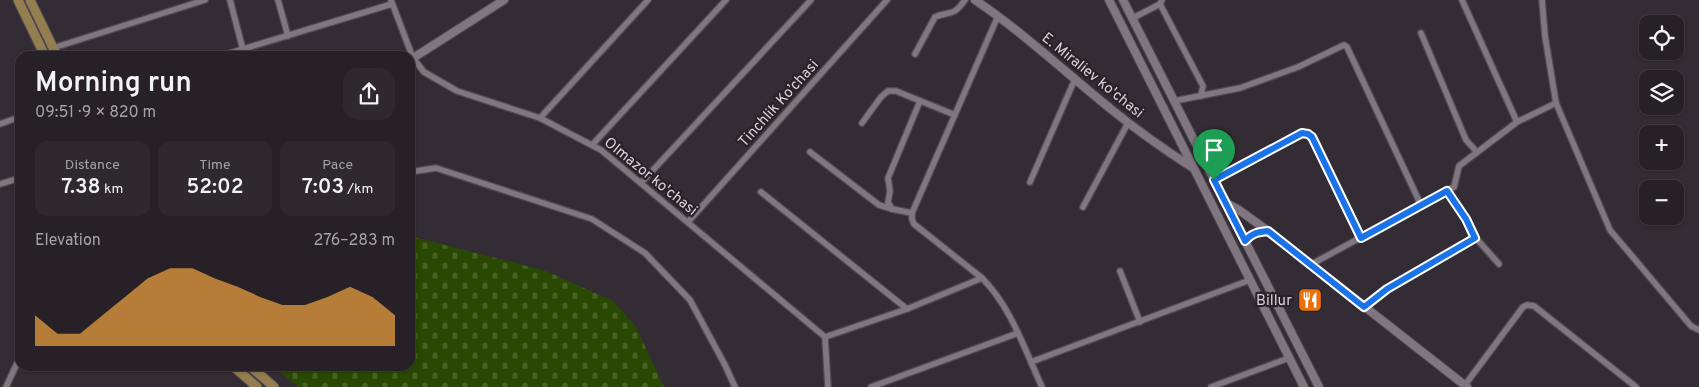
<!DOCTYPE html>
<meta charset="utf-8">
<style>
body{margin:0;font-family:Overpass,sans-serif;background:#2f292f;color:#f1f3f6;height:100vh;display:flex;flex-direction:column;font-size:19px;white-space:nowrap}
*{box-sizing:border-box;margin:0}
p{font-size:16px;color:#a4a3a7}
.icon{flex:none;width:28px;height:28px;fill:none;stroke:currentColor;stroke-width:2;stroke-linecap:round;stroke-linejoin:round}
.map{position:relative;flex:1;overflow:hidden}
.side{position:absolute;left:15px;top:51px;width:400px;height:320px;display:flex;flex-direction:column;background:#272127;border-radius:15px;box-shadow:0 1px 4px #0004,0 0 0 1px #433e44}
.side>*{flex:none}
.buttons{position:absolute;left:1639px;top:15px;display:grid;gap:10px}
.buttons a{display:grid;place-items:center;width:45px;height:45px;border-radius:10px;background:#272127;box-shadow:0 1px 4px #0004,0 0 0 1px #433e44;font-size:25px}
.pin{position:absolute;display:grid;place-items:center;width:42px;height:42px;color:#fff;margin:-51px -21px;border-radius:50% 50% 50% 0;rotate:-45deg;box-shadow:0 0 5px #0007}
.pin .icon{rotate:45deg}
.round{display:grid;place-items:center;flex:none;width:52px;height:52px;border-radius:15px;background:#2f292f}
.head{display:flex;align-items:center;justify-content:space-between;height:85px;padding:0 20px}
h1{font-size:28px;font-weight:600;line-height:38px}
.stats{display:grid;grid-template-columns:repeat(3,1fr);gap:8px;height:85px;padding:5px 20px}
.stats div{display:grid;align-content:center;border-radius:12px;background:#2f292f;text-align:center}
.stats b{font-size:21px;font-weight:600}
.stats small{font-size:14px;font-weight:400}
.stats p{font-size:14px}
.chart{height:140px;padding:10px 20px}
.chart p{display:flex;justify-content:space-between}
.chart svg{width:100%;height:90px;margin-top:5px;fill:#f3a442;opacity:.7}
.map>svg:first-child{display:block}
</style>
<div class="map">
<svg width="1699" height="387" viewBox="0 0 1699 387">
<defs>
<pattern id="cemetery-stones" width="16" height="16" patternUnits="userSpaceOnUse" patternTransform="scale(1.25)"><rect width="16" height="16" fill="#294801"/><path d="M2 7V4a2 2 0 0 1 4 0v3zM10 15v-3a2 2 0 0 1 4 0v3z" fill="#476225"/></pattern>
</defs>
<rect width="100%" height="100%" fill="#342c34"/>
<polygon fill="url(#cemetery-stones)" points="410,236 546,271 613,301 636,327 664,387 298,387 273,366 410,366"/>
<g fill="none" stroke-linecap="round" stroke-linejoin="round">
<defs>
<g id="street">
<polyline points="230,0 243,50"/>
<polyline points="278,0 288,36"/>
<polyline points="391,0 413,58 424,72 457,91 540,118 601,150 825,337"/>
<polyline points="1462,0 1517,122"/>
<polyline points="1542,0 1545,36 1556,103 1610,230 1691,326 1699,330"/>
<polyline points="1160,4 1203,86 1201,96"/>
<polyline points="1133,18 1160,4 1162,0"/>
<polyline points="1421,33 1466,140 1477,152"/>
<polyline points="53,48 205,0"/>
<path d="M 915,54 L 935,17 C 951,10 952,18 965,0"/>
<polyline points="220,56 392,4"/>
<polyline points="1174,101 1240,88 1298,67 1344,45 1347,47 1421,205"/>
<polyline points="540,118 648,0"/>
<polyline points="862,123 881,97 888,91 896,91 955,115"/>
<polyline points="0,124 20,117"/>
<polyline points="592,145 726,0"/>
<polyline points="810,152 879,205 892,209"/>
<polyline points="410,172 436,168 592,219 645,253 690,300 725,365 735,387"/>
<polyline points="1214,179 1302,133 1308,133 1312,137 1361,238"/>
<polyline points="1030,182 1075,79"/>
<polyline points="641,183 811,0"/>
<polyline points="0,184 20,178"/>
<polyline points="1447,191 1466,219 1475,237 1499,264"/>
<polyline points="761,192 907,309"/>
<polyline points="1083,207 1128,123"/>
<polyline points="912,213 892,209 888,202 890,191 888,178 920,101"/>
<polyline points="688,222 887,0"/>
<polyline points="1310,265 1454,187 1459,166 1517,122 1556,103"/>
<polyline points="1120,271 1140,322"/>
<polyline points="982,278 914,224 912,219 912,213 998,16"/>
<polyline points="1364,307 1387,289 1475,237"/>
<path d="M 825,337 L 907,309 L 982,278 C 1011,307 1025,350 1042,387"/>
<polyline points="825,337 828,387"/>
<polyline points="1031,362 1250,280"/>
<polyline points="1465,385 1523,307 1527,305 1534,306 1636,387"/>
<polyline points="6,387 20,357"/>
<polyline points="871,387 1018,333"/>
<polyline points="1211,387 1289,358"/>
</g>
<g id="secondary">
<path d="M 975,0 C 1024,33 1066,73 1112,110 C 1138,131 1165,150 1193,168"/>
<polyline points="1109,0 1304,387"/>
<polyline points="1123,0 1319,387"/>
<polyline points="410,60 504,0"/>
<polyline points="1226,203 1239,210 1268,231 1467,387"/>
<path d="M 1245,241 C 1252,233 1258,232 1267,231"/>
</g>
<g id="primary">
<polyline points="18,0 45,56"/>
<polyline points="30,0 57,56"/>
<polyline points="233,366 257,387"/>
<polyline points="250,366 274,387"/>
</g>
</defs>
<use href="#street" stroke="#504950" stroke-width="8"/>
<use href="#secondary" stroke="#504950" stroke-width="10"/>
<use href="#primary" stroke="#504950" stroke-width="11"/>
<use href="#street" stroke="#807680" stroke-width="5.5"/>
<use href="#secondary" stroke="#807680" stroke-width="8"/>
<use href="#primary" stroke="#947d4f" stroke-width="9"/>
</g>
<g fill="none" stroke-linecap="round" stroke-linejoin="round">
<defs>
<path id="route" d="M 1302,133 L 1308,134 L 1312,137 L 1361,238 L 1447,191 L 1466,219 L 1475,238 L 1387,289 L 1364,307 L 1268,231 C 1258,232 1252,233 1245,241 L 1214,180 Z"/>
</defs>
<use href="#route" stroke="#fff" stroke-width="10"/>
<use href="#route" stroke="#1a73e8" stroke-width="6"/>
</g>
<defs>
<symbol id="restaurant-square" viewBox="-11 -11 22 22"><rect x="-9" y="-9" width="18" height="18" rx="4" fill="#e8710a" stroke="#2a222a"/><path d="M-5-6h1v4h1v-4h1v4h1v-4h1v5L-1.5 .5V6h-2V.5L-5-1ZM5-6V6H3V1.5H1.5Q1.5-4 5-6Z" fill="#fff"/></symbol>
</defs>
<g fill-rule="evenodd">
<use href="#restaurant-square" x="1296" y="286" width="28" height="28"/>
</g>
<g text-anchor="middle" stroke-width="4.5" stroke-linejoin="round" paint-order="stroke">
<g font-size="15" fill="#d7d2d7" stroke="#2a222a">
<text transform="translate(1093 75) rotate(39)" y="5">E. Miraliev ko'chasi</text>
<text transform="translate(778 103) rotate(-48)" y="5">Tinchlik Ko’chasi</text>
<text transform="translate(651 176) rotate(39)" y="5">Olmazor ko'chasi</text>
</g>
<g font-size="15" fill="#d7d2d7" stroke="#2a222a" text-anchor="end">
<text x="1292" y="305">Billur</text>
</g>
</g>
</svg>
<div class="buttons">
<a><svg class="icon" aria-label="locate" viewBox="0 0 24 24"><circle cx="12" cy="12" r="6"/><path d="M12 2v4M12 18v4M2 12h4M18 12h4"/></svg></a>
<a><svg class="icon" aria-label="layers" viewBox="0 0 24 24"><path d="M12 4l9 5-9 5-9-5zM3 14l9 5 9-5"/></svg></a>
<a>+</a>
<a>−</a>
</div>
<div class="pin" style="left:1214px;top:180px;background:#1e9e55"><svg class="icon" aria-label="arrive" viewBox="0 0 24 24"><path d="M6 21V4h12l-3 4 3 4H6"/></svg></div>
<section class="side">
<div class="head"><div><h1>Morning run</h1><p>09:51 · 9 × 820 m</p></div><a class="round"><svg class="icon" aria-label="share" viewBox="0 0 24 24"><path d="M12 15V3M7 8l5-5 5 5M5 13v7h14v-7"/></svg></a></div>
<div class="stats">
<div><p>Distance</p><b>7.38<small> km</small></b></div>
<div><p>Time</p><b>52:02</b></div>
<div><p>Pace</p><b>7:03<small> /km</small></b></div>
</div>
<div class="chart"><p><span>Elevation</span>276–283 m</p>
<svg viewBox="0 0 160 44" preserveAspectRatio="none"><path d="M0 44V29L10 38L20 38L30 29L40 20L50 11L60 6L70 6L80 11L90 15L100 20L110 24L120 24L130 20L140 15L150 20L160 29V44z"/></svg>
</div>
</section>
</div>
